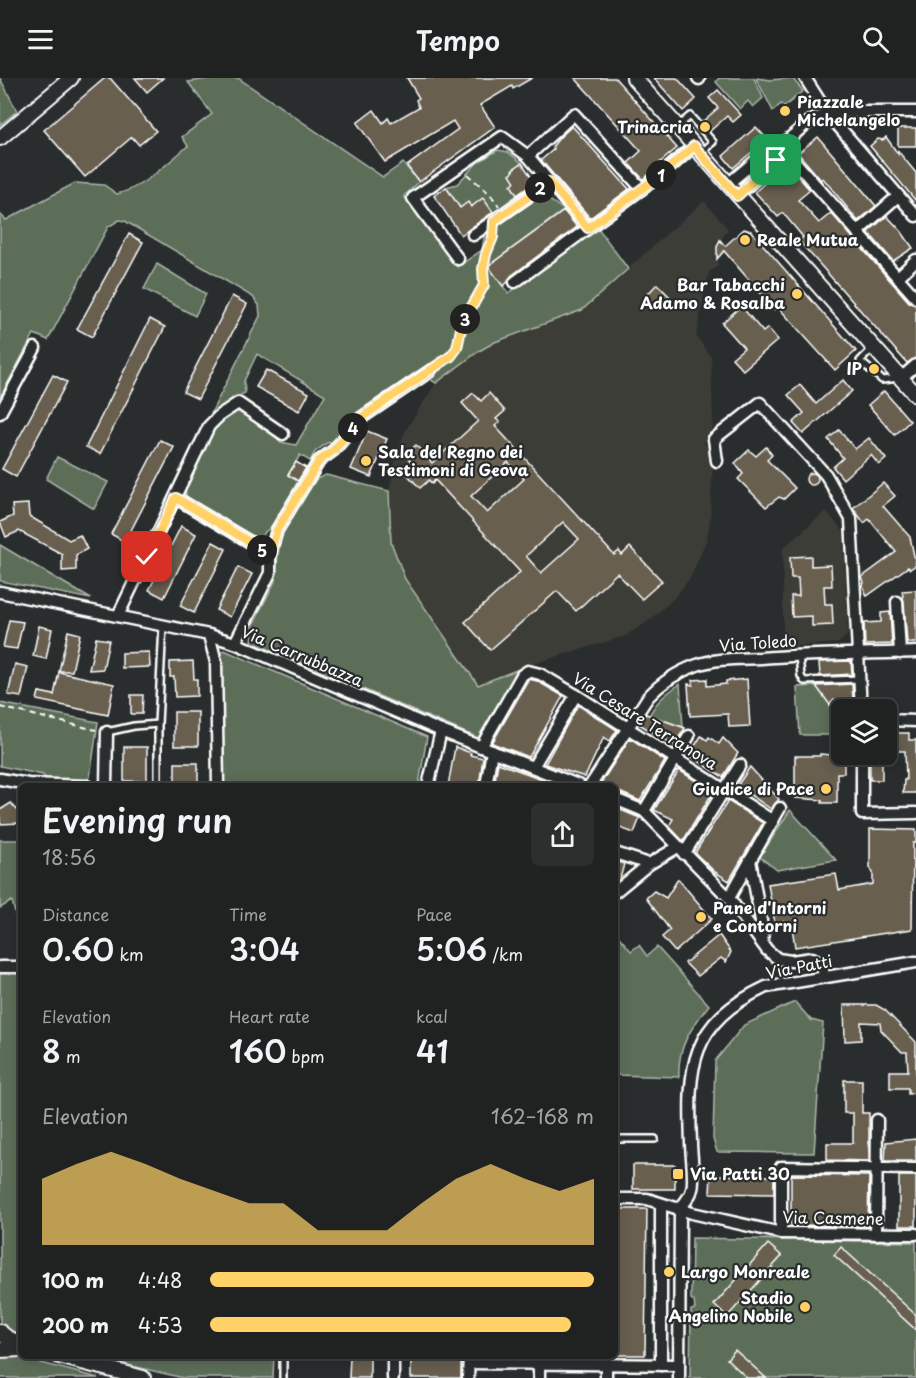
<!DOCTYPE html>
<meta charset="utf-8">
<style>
body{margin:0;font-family:"Playpen Sans",sans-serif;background:#2d2f2f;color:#f1f3f6;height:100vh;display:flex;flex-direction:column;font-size:22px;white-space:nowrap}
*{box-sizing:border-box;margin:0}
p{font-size:20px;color:#a2a4a5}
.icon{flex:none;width:33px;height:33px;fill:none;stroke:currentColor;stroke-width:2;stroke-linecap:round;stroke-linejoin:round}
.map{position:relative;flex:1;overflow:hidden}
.sheet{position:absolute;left:18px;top:705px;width:600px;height:576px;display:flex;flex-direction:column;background:#202222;border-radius:9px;box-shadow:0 3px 15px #0003,0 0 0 2px #3d3f40}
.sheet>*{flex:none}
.controls{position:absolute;left:831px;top:621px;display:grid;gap:12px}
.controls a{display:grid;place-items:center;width:66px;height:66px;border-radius:9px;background:#202222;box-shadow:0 3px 15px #0003,0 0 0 2px #3d3f40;font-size:30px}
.pin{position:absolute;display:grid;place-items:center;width:51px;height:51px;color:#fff;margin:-26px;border-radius:12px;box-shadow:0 3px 9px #0006}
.km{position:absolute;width:30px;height:30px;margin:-15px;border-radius:50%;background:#222;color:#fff;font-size:16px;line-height:30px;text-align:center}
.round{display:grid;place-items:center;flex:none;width:63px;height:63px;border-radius:9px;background:#2d2f2f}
.headline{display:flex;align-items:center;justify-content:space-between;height:102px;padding:0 24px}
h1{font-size:33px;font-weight:600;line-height:45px}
.figures{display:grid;grid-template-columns:repeat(3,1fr);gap:9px;height:102px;padding:6px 24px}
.figures div{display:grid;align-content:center}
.figures b{font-size:30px;font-weight:600}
.figures small{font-size:16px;font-weight:400}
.figures p{font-size:16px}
.chart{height:168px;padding:12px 24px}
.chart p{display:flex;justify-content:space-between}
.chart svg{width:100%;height:108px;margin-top:6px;fill:#ffd166;opacity:.7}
ul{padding:0 24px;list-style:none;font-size:20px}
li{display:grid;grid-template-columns:96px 72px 1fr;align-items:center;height:45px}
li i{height:15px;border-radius:8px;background:#ffd166}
header{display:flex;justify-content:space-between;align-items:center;height:78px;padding:0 24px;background:#202222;font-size:27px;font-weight:600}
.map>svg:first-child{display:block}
</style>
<header><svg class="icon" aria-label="menu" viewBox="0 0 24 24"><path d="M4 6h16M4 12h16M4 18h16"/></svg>Tempo<svg class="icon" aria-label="search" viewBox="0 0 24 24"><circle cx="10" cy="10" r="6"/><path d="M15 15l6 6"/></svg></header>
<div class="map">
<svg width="916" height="1300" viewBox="0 0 916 1300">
<rect width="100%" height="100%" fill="#2a2d2e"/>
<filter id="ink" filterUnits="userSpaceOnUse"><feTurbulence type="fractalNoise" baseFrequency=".0167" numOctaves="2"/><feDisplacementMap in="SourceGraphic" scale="12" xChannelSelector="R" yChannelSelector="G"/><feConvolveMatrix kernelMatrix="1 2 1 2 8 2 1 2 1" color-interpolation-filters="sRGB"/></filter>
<g filter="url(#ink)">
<g fill="#3d3c38">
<polygon points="704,123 728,151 717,169 718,188 709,194 696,258 711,279 713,348 704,365 713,379 710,443 707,460 691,499 673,521 649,543 625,558 542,583 478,608 405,501 391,464 389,413 398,370 407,350 436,305 479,273 495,264 582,231"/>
<polygon points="826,433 843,453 848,556 839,565 783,569 783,470"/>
</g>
<g fill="#5b6e58" stroke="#adb6ac" stroke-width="1.5">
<polygon points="0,0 17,33 0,47"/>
<path d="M 214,0 L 238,0 L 383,99 L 403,85 L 419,104 L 404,118 L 457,189 L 482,172 L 485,155 L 542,117 L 564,132 L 488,188 L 508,215 L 598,150 L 628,191 L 582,232 L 495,264 L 479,273 L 436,305 L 427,299 L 436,293 L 430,287 L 360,338 L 338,362 L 327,365 L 315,374 L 310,383 L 300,377 L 288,397 L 298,403 L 274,447 L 265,454 L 259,464 L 187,420 L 185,412 L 212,352 L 223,340 L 238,333 L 274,356 L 280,364 L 296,367 L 325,317 L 257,276 L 244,303 L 245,315 C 233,319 218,335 207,343 L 260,238 L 259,227 L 253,219 L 125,143 L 119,142 L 108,149 L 48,262 L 34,256 L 0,319 L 0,136 L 6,142 L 75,105 L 104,107 L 117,116 C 145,109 166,86 188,68 L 182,59 L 212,36 L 188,4 Z"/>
<polygon points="719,0 754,0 763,20 753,29 748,23 740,31 716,4"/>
<polygon points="756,0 771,2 792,0 803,13 784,29 781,26 773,33"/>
<polygon points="498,72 508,74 522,85 513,91 515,104 511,107 517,117 493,135 483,120 471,129 468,125 460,130 446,109 457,106 478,84"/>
<polygon points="157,186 206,216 195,238 144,211"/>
<polygon points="57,379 108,404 94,431 46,401"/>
<polygon points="326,397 389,413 391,464 405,501 478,607 519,591 478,660 252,564 254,545 275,503 281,454 302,417 314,402"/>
<polygon points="0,467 91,521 0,503"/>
<polygon points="224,572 427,659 419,706 422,708 222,708 219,580"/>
<path d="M 680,606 L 683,649 L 649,638 C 656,623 667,615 680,606 Z"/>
<polygon points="816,608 841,641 841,657 800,657 797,609"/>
<polygon points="0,625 98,644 90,699 84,703 46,701 43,697 0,688"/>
<polygon points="790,732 836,782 777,792 760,779"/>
<polygon points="0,762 21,762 21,860 12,823 0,830"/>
<path d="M 615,854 L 631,873 L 639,867 L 647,878 L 657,869 L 709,927 C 691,950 677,969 679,999 L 615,997 Z"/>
<polygon points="0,893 21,893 21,1260 0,1248"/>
<polygon points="795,924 811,942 823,945 814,1075 717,1074 713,1061 715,983 744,947"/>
<polygon points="692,1160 916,1164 916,1300 690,1300 691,1232 695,1231 694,1223 691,1221"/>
<polygon points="8,1276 98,1300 0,1300 0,1278"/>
<polygon points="91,1278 274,1278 273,1300 183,1300"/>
</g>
<g fill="#685f50" stroke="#fff" stroke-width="1.5" fill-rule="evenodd">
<polygon points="105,0 110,0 156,53 139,67 132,59 85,99 44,52"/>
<polygon points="135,0 163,0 147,14"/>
<polygon points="407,0 532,0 513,11 512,8 480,27 495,49 419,104 407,88 458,51 453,43 385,84 357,45 374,32 383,45 388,40 391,45 419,29 416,22 419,20"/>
<polygon points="575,0 615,0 677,70 656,88 658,90 643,101 628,85 641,73"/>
<polygon points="654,0 677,0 696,21 683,33"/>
<polygon points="718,12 741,37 733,44 727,38 710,53 702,44 718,30 709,20"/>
<polygon points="572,48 629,111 590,140 541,82 554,71 552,69 560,59"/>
<polygon points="756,49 767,61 733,90 723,78"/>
<rect x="898" y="50" width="18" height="18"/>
<polygon points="818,59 876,128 858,143 823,100 821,102 798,75"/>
<polygon points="886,59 898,76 898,73 916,95 916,123 870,68 878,61 883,62"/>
<polygon points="522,85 532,100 530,102 532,106 517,117 511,107 515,104 510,96 514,93 513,91"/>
<polygon points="786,85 810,112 798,122 819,145 831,135 910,225 916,227 916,280 907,285 799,163 803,159 783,135 778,139 755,114"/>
<polygon points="446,109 460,130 468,124 471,129 483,120 493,134 461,157 434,118"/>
<polygon points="564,133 577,149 511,198 508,204 503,208 488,188"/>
<polygon points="887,138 901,153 913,170 893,183 868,154"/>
<polygon points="744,151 751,153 856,273 835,292 778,229 775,232 724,173 717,181 717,169 720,162 725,168"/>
<polygon points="129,156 143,164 92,259 77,251"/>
<polygon points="657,206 670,219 658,231 646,218"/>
<polygon points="232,218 247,226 198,321 183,314"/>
<polygon points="741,228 763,254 768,250 778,262 743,292 732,280 744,270 722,245"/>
<polygon points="150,241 165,249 100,376 86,369"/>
<polygon points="266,292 309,315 299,333 256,309"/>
<polygon points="53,297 67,304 16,399 2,391"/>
<polygon points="843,302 852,313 803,356 793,345 804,335 788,317 800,307 816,326"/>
<polygon points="884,313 910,343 895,357 868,327"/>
<path d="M 473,315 L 481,323 L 489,315 L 505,333 L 496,341 L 500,344 L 495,348 L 614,477 L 619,473 L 622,477 L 630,469 L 662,503 L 642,521 L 617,495 L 576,533 L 557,513 L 490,572 L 465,544 L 520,494 L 435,402 L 432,406 L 429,402 L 420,410 L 404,393 L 413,386 L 405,377 L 416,367 L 432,385 L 478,343 L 462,325 ZM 508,384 L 524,401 L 487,435 L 471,418 ZM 563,444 L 579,461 L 541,495 L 526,478 Z"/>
<polygon points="839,352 855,371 869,360 886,381 879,387 871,377 843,401 833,389 843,380 828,361"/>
<polygon points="367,353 387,361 371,399 351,391"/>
<polygon points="160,362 174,369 125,464 111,456"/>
<polygon points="766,369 772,377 767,382 795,410 784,421 779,419 766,429 738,401 743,396 735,385 749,372 756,378"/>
<polygon points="296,384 306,390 298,403 288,397"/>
<circle cx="812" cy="401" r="6"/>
<polygon points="883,405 895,418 883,428 910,459 916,487 910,491 908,489 867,518 863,508 864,504 862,499 896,474 869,441 864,445 853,430"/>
<polygon points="28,426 29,438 69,462 80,457 87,471 76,477 76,492 62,493 62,476 19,453 6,459 0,444 13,438 12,427"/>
<polygon points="181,448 196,456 164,520 149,512"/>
<polygon points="213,464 226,471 194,535 180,528"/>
<polygon points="811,478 811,488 831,487 832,508 824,508 825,526 832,526 833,547 812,548 812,538 792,539 791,518 799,518 798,500 791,500 790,479"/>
<polygon points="238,489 252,496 230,539 216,532"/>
<polygon points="916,512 916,565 907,565 904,524 902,513"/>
<polygon points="890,534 892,566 865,567 864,545 881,544 881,535"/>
<polygon points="9,542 23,544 17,571 3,569"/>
<polygon points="39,548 52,551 46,581 33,578"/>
<polygon points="68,553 80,556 72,593 59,593"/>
<polygon points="96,560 109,562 103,591 89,592"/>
<polygon points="149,574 150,589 122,590 122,575"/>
<polygon points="193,583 194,601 197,601 197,618 175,619 174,599 170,599 170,584"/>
<polygon points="851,583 852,596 820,598 819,584"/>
<polygon points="15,586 28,589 21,619 8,617"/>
<polygon points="59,594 114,606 108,637 37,622 39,614 54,617"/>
<polygon points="529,601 537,603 563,618 529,679 492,665"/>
<polygon points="707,601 707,608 726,606 726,603 747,601 750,648 729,649 728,636 690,638 688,606 693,607 693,602"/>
<polygon points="852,606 853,621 834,622 830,627 816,608"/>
<polygon points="131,617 143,617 142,636 131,636"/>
<polygon points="578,627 617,652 610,663 604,659 585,699 545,686"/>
<rect x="174" y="634" width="24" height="34"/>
<polygon points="646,636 685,650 674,667 639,646"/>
<polygon points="886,655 909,655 909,662 916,662 916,715 903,715 904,702 906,702 905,673 886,673"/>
<polygon points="701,658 707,662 709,659 719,666 723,660 738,675 723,699 689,677"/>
<polygon points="630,660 665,683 640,723 615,712 615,708 607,708 601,705"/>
<rect x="124" y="669" width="23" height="34"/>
<polygon points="455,669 471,675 470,677 483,680 479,708 448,708"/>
<polygon points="820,676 844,678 844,695 837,695 837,725 822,725 822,722 795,720 795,678 820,678"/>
<rect x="870" y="684" width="12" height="18"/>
<rect x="175" y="685" width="23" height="23"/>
<polygon points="498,685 539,700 557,708 494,708"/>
<polygon points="750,689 779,721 771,731 737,708"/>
<polygon points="679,692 713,714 683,763 669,748 673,741 654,732"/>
<polygon points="728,723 763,745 729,803 715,794 696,776 696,773"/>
<polygon points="11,725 17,732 21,732 21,745 0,746 0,732"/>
<polygon points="618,731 640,740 634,755 615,748 615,737"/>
<polygon points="870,751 916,752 916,765 913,765 912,851 795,869 792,849 787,850 785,843 775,846 768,806 836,796 839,812 873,806 873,795 870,789"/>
<polygon points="615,783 624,786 620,801 615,804"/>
<polygon points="678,801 712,841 675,874 662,859 670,852 646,820 654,813 666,820"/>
<polygon points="719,857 731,874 726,884 721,880 698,898 685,885"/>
<polygon points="844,927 876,927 885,932 916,964 916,1015 908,1016 908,1010 890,1010 890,993 908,993 907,974 902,974 881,952 880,945 861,944 861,962 845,963"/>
<polygon points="844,1002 862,1002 862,1035 869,1035 869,1083 827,1082 827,1065 853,1065 853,1035 844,1035"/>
<polygon points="916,1061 916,1083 885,1083 886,1064"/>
<rect x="633" y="1087" width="42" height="24"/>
<polygon points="711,1097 774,1098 774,1116 710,1115"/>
<polygon points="791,1097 869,1098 868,1148 791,1147"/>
<rect x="899" y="1098" width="17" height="50"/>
<polygon points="615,1131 647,1131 645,1277 615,1277"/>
<polygon points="768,1166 782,1178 727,1239 714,1227"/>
<polygon points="841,1169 916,1237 916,1252 834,1177"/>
<polygon points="735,1272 766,1300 747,1300 727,1281"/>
<polygon points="350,1278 370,1278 370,1300 349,1300"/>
<rect x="411" y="1278" width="50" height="22"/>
</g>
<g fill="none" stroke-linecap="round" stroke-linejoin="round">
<defs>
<g id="lane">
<polyline points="678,48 690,38 713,64 702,74"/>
<polyline points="873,270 860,283 882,302 900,300"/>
<polyline points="799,577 801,598 804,603 860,601"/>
<polyline points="835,627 861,626"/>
<polyline points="107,654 134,648 158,646"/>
<polyline points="158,708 158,646 163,547"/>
<polyline points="615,1061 655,1061"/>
<polyline points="283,1300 283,1278"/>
</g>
<g id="street">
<polyline points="698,0 699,1"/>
<polyline points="805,0 828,36 916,138"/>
<polyline points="781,68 916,220"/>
<polyline points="528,78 574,36 642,111"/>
<polyline points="728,106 767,73 781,68 806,46 816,40 843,34 916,34"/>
<polyline points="737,118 776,82 781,68"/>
<polyline points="857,154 898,118"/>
<polyline points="473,157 549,104"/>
<polyline points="458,181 413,120 502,59 528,78 588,150"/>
<polyline points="898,199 916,182"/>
<polyline points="515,204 662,96 694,68"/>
<polyline points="901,300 916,287"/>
<polyline points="0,335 35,270"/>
<polyline points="717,383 714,361 760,325 826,397 851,441 861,632"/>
<polyline points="176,420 270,476"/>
<polyline points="0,514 209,557 235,565 441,653 580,708"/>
<polyline points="897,524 900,575"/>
<polyline points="118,538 209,348 220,337 238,325 283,356"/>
<polyline points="209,557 216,584 218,708"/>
<polyline points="235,565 270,495 270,476 277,452 319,383 334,372 361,340 430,293"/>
<polyline points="886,642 916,643"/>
<polyline points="481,669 522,597 528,593 540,596 576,617 773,743"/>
<polyline points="862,676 862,736 916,735"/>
<polyline points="533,689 576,617"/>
<polyline points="0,701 28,706 88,708"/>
<polyline points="106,708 107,654"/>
<polyline points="428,708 441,653"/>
<polyline points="486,708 492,673"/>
<path d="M 590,708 L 648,619 C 662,604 677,594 697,587 C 717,580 740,581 761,580 C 812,576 864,576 916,574"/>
<polyline points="615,721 644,733 729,820 767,872 778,881 791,883 812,880 822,885 824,899"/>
<polyline points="644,733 689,658"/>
<polyline points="615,775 649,786"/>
<polyline points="684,776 740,687"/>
<polyline points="750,782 763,854 762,865"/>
<polyline points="615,814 649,786 678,769"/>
<polyline points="729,820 780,730"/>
<polyline points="0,889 21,889"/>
<polyline points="615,1121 647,1121 692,1135 781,1155 916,1156"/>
<path d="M 680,1131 C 684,1125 691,1118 692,1111 C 695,1102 691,1076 691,1065 C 688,989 689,945 766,909 L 916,884"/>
<polyline points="781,1155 781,1089 916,1091"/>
<polyline points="876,1156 877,1042"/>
<polyline points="469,1285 679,1287"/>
<polyline points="661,1287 661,1126"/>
<polyline points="393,1300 393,1278"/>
<polyline points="468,1300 469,1278"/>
<polyline points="539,1300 539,1278"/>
<polyline points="606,1300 606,1278"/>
<polyline points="679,1300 680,1131"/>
</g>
<g id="secondary">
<polyline points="634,0 916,317"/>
<polyline points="0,60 71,0"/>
<polyline points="0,1254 6,1259 21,1266"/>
<polyline points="0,1272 21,1271"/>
<polyline points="59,1278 143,1300"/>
</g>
</defs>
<use href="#lane" stroke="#fff" stroke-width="10"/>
<use href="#street" stroke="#fff" stroke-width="15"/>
<use href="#secondary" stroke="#fff" stroke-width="18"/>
<g stroke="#fff" stroke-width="2" stroke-dasharray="6 4.5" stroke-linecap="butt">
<polyline points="467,96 490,116 499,128"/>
<polyline points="437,288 451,278 457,270 462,246 484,207 483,191 486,175 493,155"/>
<polyline points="0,629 96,652"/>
</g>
<use href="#lane" stroke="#2a2d2e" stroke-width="5"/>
<use href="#street" stroke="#2a2d2e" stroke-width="10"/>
<use href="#secondary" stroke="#2a2d2e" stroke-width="14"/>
</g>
</g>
<g fill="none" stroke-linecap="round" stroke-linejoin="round" filter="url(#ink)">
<defs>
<polyline id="route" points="147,479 176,420 270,476 277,452 319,383 334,372 361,340 451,278 457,270 462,246 484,207 483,191 486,176 493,159 494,143 549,104 588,150 662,96 694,68 737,118 776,82"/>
</defs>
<use href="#route" stroke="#fff" stroke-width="12"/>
<use href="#route" stroke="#ffd166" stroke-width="8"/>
</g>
<g fill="#ffd166" stroke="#2a2d2e" stroke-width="2">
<circle cx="785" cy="33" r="6"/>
<circle cx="705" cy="49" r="6"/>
<circle cx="745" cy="162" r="6"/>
<circle cx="797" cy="216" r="6"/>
<circle cx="874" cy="291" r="6"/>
<circle cx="366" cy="383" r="6"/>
<circle cx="826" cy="711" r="6"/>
<circle cx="701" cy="839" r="6"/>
<rect x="672" y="1090" width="12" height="12" rx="3"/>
<circle cx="669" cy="1194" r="6"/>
<circle cx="805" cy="1229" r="6"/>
</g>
<g text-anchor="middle" stroke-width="4.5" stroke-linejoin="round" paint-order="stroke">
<g font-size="16" font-weight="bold" fill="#fff" stroke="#2a2d2e" text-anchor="start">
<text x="797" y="30">Piazzale<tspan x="797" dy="18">Michelangelo</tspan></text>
<text x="693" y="55" text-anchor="end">Trinacria</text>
<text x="757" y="168">Reale Mutua</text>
<text x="785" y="213" text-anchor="end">Bar Tabacchi<tspan x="785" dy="18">Adamo &amp; Rosalba</tspan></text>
<text x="862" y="297" text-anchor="end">IP</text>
<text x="378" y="380">Sala del Regno dei<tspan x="378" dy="18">Testimoni di Geova</tspan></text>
<text x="814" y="717" text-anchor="end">Giudice di Pace</text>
<text x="713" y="836">Pane d'Intorni<tspan x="713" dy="18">e Contorni</tspan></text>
<text x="690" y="1102">Via Patti 30</text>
<text x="681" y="1200">Largo Monreale</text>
<text x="793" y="1226" text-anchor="end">Stadio<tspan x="793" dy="18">Angelino Nobile</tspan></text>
</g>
<g font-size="16" fill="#fff" stroke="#2a2d2e">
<text transform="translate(758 565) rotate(-4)" y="6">Via Toledo</text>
<text transform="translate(302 578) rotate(23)" y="6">Via Carrubbazza</text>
<text transform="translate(645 643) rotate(32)" y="6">Via Cesare Terranova</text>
<text transform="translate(799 889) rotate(-11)" y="6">Via Patti</text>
<text transform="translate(833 1140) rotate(1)" y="6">Via Casmene</text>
</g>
</g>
</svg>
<div class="controls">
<a><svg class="icon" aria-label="layers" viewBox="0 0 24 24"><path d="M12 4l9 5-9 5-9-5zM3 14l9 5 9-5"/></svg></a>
</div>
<div class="pin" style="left:776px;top:82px;background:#1e9e55"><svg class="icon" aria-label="arrive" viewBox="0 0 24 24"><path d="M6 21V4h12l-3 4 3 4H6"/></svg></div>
<div class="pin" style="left:147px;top:479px;background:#d93025"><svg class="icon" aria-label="check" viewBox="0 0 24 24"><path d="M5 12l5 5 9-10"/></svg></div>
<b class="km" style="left:661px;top:97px">1</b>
<b class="km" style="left:540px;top:110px">2</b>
<b class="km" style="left:465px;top:241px">3</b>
<b class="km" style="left:353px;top:350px">4</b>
<b class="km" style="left:262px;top:472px">5</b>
<section class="sheet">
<div class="headline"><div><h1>Evening run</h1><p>18:56</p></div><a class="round"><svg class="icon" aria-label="share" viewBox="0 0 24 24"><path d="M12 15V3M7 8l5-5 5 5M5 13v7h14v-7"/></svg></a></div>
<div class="figures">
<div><p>Distance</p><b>0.60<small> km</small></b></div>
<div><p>Time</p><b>3:04</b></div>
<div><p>Pace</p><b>5:06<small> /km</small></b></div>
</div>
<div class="figures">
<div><p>Elevation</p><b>8<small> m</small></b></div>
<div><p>Heart rate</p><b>160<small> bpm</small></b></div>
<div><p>kcal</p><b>41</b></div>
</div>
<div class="chart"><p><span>Elevation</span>162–168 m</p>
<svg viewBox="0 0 160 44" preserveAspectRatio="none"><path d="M0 44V17L10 11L20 6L30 11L40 17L50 22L60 27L70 27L80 38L90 38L100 38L110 27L120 17L130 11L140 17L150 22L160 17V44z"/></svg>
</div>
<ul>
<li><b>100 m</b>4:48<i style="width:100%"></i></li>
<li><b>200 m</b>4:53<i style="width:94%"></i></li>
</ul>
</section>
</div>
